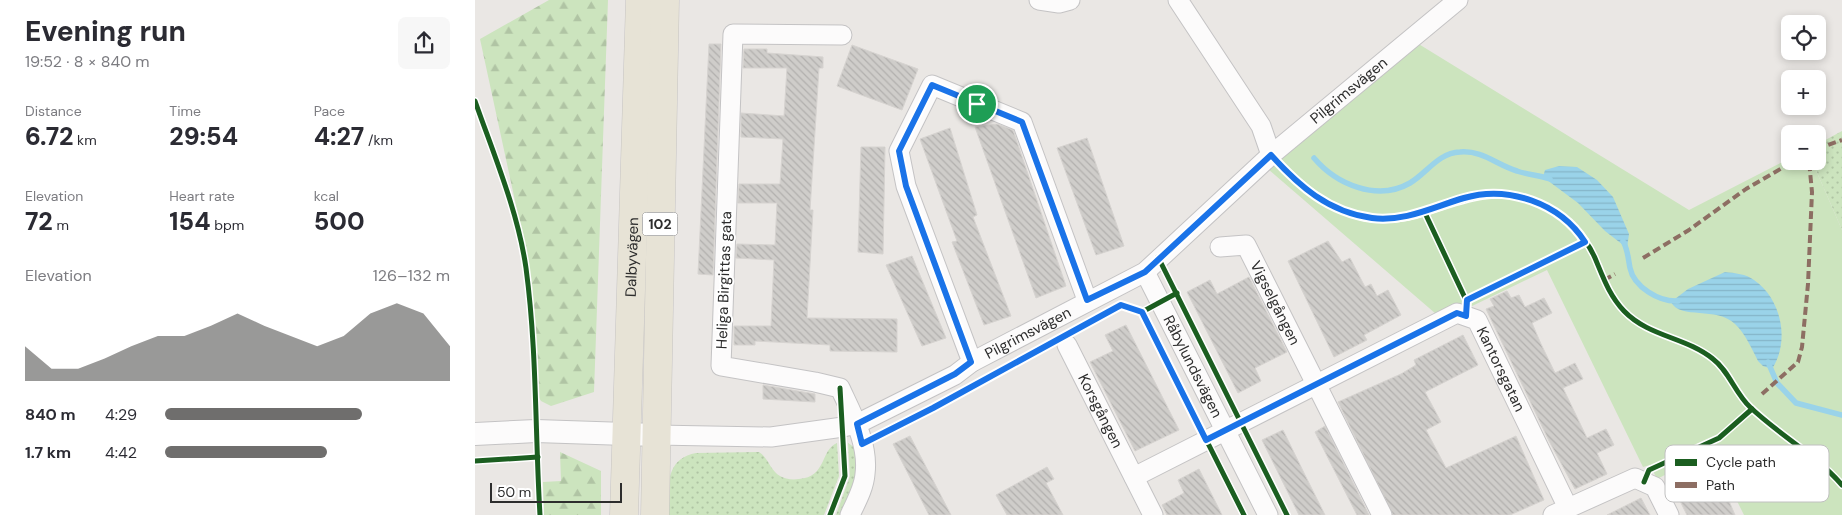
<!DOCTYPE html>
<meta charset="utf-8">
<style>
body{margin:0;font-family:"DM Sans",sans-serif;background:#f7f7f7;color:#2b2b33;height:100vh;display:flex;flex-direction:column;font-size:19px;white-space:nowrap}
*{box-sizing:border-box;margin:0}
p{font-size:16px;color:#7c7c81}
.icon{flex:none;width:28px;height:28px;fill:none;stroke:currentColor;stroke-width:2;stroke-linecap:round;stroke-linejoin:round}
.map{position:relative;flex:1;overflow:hidden}
.drawer{display:flex;flex-direction:column;background:#fff;width:475px}
.drawer>*{flex:none}
.tools{position:absolute;left:1306px;top:15px;display:grid;gap:10px}
.tools a{display:grid;place-items:center;width:45px;height:45px;border-radius:8px;background:#fff;box-shadow:0 2px 8px #0003;font-size:25px}
.scale{position:absolute;left:15px;bottom:12px;width:132px;box-sizing:border-box;padding-left:5px;border:2px solid #2d2d2d;border-top:0;font-size:14px;line-height:18px;white-space:nowrap;color:#2d2d2d;-webkit-text-stroke:4px #fff;paint-order:stroke}
.pin{position:absolute;display:grid;place-items:center;width:42px;height:42px;color:#fff;margin:-21px;border:2px solid #fff;border-radius:50%;box-shadow:0 1px 5px #0007}
.round{display:grid;place-items:center;flex:none;width:52px;height:52px;border-radius:8px;background:#f7f7f7}
.summary{display:flex;align-items:center;justify-content:space-between;height:85px;padding:0 25px}
h1{font-size:28px;font-weight:800;line-height:38px}
.figures{display:grid;grid-template-columns:repeat(3,1fr);gap:8px;height:85px;padding:5px 25px}
.figures div{display:grid;align-content:center}
.figures b{font-size:25px;font-weight:800}
.figures small{font-size:14px;font-weight:400}
.figures p{font-size:14px}
.chart{height:140px;padding:10px 25px}
.chart p{display:flex;justify-content:space-between}
.chart svg{width:100%;height:90px;margin-top:5px;fill:#6f6e6d;opacity:.7}
ul{padding:0 25px;list-style:none;font-size:16px}
li{display:grid;grid-template-columns:80px 60px 1fr;align-items:center;height:38px}
li i{height:12px;border-radius:6px;background:#6f6e6d}
main{display:flex;flex:1;min-height:0}
.map>svg:first-child{display:block}
</style>
<main>
<section class="drawer">
<div class="summary"><div><h1>Evening run</h1><p>19:52 · 8 × 840 m</p></div><a class="round"><svg class="icon" aria-label="share" viewBox="0 0 24 24"><path d="M12 15V3M7 8l5-5 5 5M5 13v7h14v-7"/></svg></a></div>
<div class="figures">
<div><p>Distance</p><b>6.72<small> km</small></b></div>
<div><p>Time</p><b>29:54</b></div>
<div><p>Pace</p><b>4:27<small> /km</small></b></div>
</div>
<div class="figures">
<div><p>Elevation</p><b>72<small> m</small></b></div>
<div><p>Heart rate</p><b>154<small> bpm</small></b></div>
<div><p>kcal</p><b>500</b></div>
</div>
<div class="chart"><p><span>Elevation</span>126–132 m</p>
<svg viewBox="0 0 160 44" preserveAspectRatio="none"><path d="M0 44V27L10 38L20 38L30 33L40 27L50 22L60 22L70 17L80 11L90 17L100 22L110 27L120 22L130 11L140 6L150 11L160 27V44z"/></svg>
</div>
<ul>
<li><b>840 m</b>4:29<i style="width:69%"></i></li>
<li><b>1.7 km</b>4:42<i style="width:57%"></i></li>
</ul>
</section>
<div class="map">
<svg width="1367" height="515" viewBox="0 0 1367 515">
<defs>
<pattern id="grass-dots" width="8" height="8" patternUnits="userSpaceOnUse" patternTransform="scale(1.25)"><rect width="8" height="8" fill="#cce4be"/><path d="M2 2h.1M6 6h.1" fill="none" stroke="#b0c4a4" stroke-width="1.8" stroke-linecap="round"/></pattern>
<pattern id="forest-firs" width="22" height="20" patternUnits="userSpaceOnUse" patternTransform="scale(1.25)"><rect width="22" height="20" fill="#cce4be"/><path d="M5 1l3.5 6h-7zM16 11l3.5 6h-7z" fill="#b0c4a4"/></pattern>
<pattern id="water-rules" width="6" height="5" patternUnits="userSpaceOnUse" patternTransform="scale(1.25)"><rect width="6" height="5" fill="#9ad3e9"/><path d="M0 2.5h6" fill="none" stroke="#85b5c8"/></pattern>
<pattern id="building-back-hatch" width="6" height="6" patternUnits="userSpaceOnUse" patternTransform="scale(1.25)"><rect width="6" height="6" fill="#cfcdca"/><path d="M-1 5l2 2M0 0l6 6M5-1l2 2" fill="none" stroke="#b2b0ae"/></pattern>
</defs>
<rect width="100%" height="100%" fill="#eae7e4"/>
<g fill="url(#grass-dots)">
<polygon points="1367,131 1367,230 1337,161 1342,161 1343,144"/>
<path d="M 362,443 L 364,476 L 349,515 L 193,515 C 193,489 189,459 221,453 L 284,452 C 293,457 295,470 305,476 C 310,479 317,480 324,479 C 352,477 345,450 362,443 Z"/>
<polygon points="373,443 379,447 385,470 367,515 361,515 375,476"/>
</g>
<g fill="url(#forest-firs)">
<polygon points="74,0 133,0 119,392 76,406 66,401 62,394 50,247 5,39"/>
<polygon points="85,452 126,471 126,515 69,515 68,482 86,481"/>
</g>
<polygon fill="#cce4be" points="942,43 1214,210 1315,158 1315,161 1337,161 1367,230 1367,515 1269,515 1237,451 1182,479 1175,465 1168,467 1072,270 968,320 786,163"/>
<g fill="url(#water-rules)">
<polygon points="1084,166 1102,167 1122,180 1138,197 1154,234 1152,248 1130,231 1103,203 1068,177 1070,170"/>
<path d="M 1250,272 C 1260,273 1271,274 1279,280 C 1307,299 1315,342 1297,369 L 1288,366 L 1283,361 C 1277,349 1270,333 1260,324 C 1242,306 1205,320 1196,302 L 1213,289 Z"/>
</g>
<g fill="none" stroke-linecap="round" stroke-linejoin="round">
<g stroke="#9ad3e9" stroke-width="5.5">
<path d="M 839,158 C 861,184 902,202 935,183 C 952,173 963,153 985,152 C 1007,150 1022,165 1042,171 C 1053,175 1064,175 1075,179"/>
<path d="M 1148,241 C 1153,250 1153,258 1155,268 C 1159,287 1184,302 1203,301"/>
<polyline points="1293,362 1302,383 1321,403 1367,415"/>
</g>
</g>
<g fill="url(#building-back-hatch)" stroke="#d6d3d0">
<polygon points="234,44 246,44 238,275 223,274"/>
<polygon points="377,45 443,69 427,110 362,86"/>
<polygon points="269,49 292,49 292,53 348,57 348,68 344,68 335,210 338,210 332,318 422,319 422,352 355,351 355,345 280,341 280,345 259,345 259,326 296,326 299,260 261,258 262,244 300,245 302,203 263,203 264,184 305,184 308,139 266,137 266,113 309,116 312,68 268,68"/>
<polygon points="522,124 538,130 591,286 561,298 500,127"/>
<polygon points="475,128 502,215 498,217 536,316 509,325 477,242 482,241 445,139"/>
<polygon points="612,138 649,246 621,255 582,148"/>
<polygon points="386,147 410,147 408,254 383,252"/>
<polygon points="853,241 867,262 875,258 890,287 896,284 902,296 913,290 926,315 889,335 892,340 859,357 813,261"/>
<polygon points="437,256 471,338 447,346 411,265"/>
<polygon points="774,277 812,352 780,368 786,381 763,393 712,292 735,280 742,294"/>
<polygon points="1032,291 1036,298 1044,295 1050,307 1069,298 1077,313 1057,323 1066,344 1080,373 1100,363 1108,379 1088,388 1112,438 1131,429 1139,445 1122,453 1132,474 1100,489 1074,441 1011,309 1019,306 1015,299"/>
<polygon points="651,325 704,430 660,451 615,362 638,351 630,335"/>
<polygon points="988,335 1003,365 950,392 966,422 951,430 971,468 1041,436 1069,500 1035,515 918,515 863,402 926,374 941,365 939,360"/>
<polygon points="288,385 340,394 340,402 288,399"/>
<polygon points="850,426 894,515 882,515 853,458 840,432"/>
<polygon points="808,430 829,473 850,515 824,515 787,440"/>
<polygon points="435,436 476,515 454,515 418,444"/>
<polygon points="1233,458 1254,501 1260,515 1212,515 1193,477"/>
<polygon points="572,467 579,479 571,483 588,515 532,515 521,495"/>
<polygon points="724,469 747,515 692,515 687,505 709,493 703,480"/>
<polygon points="1166,498 1175,515 1132,515"/>
</g>
<g fill="none" stroke-linecap="round" stroke-linejoin="round">
<defs>
<g id="minor">
<polyline points="564,0 584,3 595,0"/>
<polyline points="703,0 786,126 796,155"/>
<path d="M 367,35 L 258,34 L 246,366 L 340,382 L 365,388 C 377,414 394,444 390,474 C 389,488 381,502 375,515"/>
<path id="s1" d="M 745,247 L 771,245 L 907,515"/>
<path id="s2" d="M 670,272 L 793,515"/>
<path id="s3" d="M 592,345 L 678,515"/>
<polyline points="497,362 431,186 424,151 457,85 547,122 612,300"/>
<path id="s4" d="M 181,435 L 296,437 L 368,427 L 382,424 L 480,375 L 497,362 L 670,272 L 796,155 L 983,0"/>
<path id="s5" d="M 659,477 L 982,313 L 1002,320 L 1093,508"/>
<polyline points="1078,515 1160,478 1180,487 1194,515"/>
</g>
<polyline id="tertiary" points="0,434 61,431 181,435"/>
<g id="primary">
<path id="s6" d="M 149,515 L 165,0"/>
<polyline points="180,515 190,0"/>
</g>
</defs>
<use href="#minor" stroke="#c4c3c4" stroke-width="21"/>
<use href="#tertiary" stroke="#c4c3c4" stroke-width="24"/>
<use href="#primary" stroke="#c6c4c3" stroke-width="29"/>
<use href="#minor" stroke="#fcfbfb" stroke-width="19"/>
<use href="#tertiary" stroke="#fcfbfb" stroke-width="22"/>
<use href="#primary" stroke="#e7e3d6" stroke-width="28"/>
<g stroke="#8d6e63" stroke-width="4" stroke-dasharray="8 4" stroke-linecap="butt">
<polyline points="1342,149 1367,140"/>
<polyline points="1168,258 1214,230 1271,189 1319,161"/>
<polyline points="1129,280 1140,274"/>
<polyline points="1287,394 1323,362 1327,347 1333,284 1337,192 1334,161"/>
</g>
<defs>
<g id="cycleway">
<path d="M 0,101 C 19,155 43,212 51,268 C 62,350 60,433 65,515"/>
<path d="M 796,155 C 839,201 885,235 951,212 C 989,199 1022,186 1061,202 C 1086,212 1109,233 1120,258 C 1128,277 1134,295 1149,311 C 1174,337 1211,337 1238,359 C 1254,371 1260,393 1275,407 C 1304,435 1340,454 1367,485"/>
<polyline points="950,213 991,300"/>
<polyline points="683,257 812,515"/>
<polyline points="667,312 769,515"/>
<polyline points="991,315 991,300 1110,242"/>
<polyline points="387,444 458,408 646,305 667,312 702,293"/>
<polyline points="0,461 63,457"/>
<polyline points="1169,482 1174,470 1244,438 1277,409"/>
<polyline points="355,515 370,476 365,388"/>
</g>
</defs>
<use href="#cycleway" stroke="#fff" stroke-width="8"/>
<use href="#cycleway" stroke="#1b5e20" stroke-width="5"/>
</g>
<g fill="none" stroke-linecap="round" stroke-linejoin="round">
<defs>
<path id="route" d="M 457,85 L 547,122 L 612,300 L 670,272 L 796,155 C 824,186 853,212 897,218 C 930,222 958,207 989,198 C 1033,185 1085,203 1110,242 L 992,300 L 991,316 L 982,313 L 731,440 L 667,312 L 646,305 L 458,408 L 387,444 L 382,424 L 480,374 L 496,362 L 431,186 L 424,151 Z"/>
</defs>
<use href="#route" stroke="#fff" stroke-width="10"/>
<use href="#route" stroke="#1a73e8" stroke-width="6"/>
</g>
<g text-anchor="middle" stroke-width="4" stroke-linejoin="round" paint-order="stroke">
<rect fill="#fff" stroke="#6c6c6c" stroke-width="1" x="167.5" y="212.5" width="35" height="23" rx="4"/>
<g font-size="14" font-weight="bold" fill="#2d2d2d">
<text x="185" y="229">102</text>
</g>
<g font-size="15" fill="#2d2d2d" stroke="#fff">
<text dy="5" stroke="none"><textPath href="#s4" startOffset="801">Pilgrimsvägen</textPath></text>
<text dy="5" stroke="none"><textPath href="#s6" startOffset="258">Dalbyvägen</textPath></text>
<text transform="translate(249 280) rotate(-88)" y="5">Heliga Birgittas gata</text>
<text dy="5" stroke="none"><textPath href="#s1" startOffset="91">Vigselgången</textPath></text>
<text dy="5" stroke="none"><textPath href="#s4" startOffset="396">Pilgrimsvägen</textPath></text>
<text dy="5" stroke="none"><textPath href="#s2" startOffset="106">Råbylundsvägen</textPath></text>
<text dy="5" stroke="none"><textPath href="#s5" startOffset="438">Kantorsgatan</textPath></text>
<text dy="5" stroke="none"><textPath href="#s3" startOffset="74">Korsgången</textPath></text>
</g>
</g>
<rect x="1190" y="445" width="164" height="57" rx="8" fill="#fff" stroke="#c0c0c0" stroke-width="1"/>
<rect x="1200" y="459" width="22" height="7" fill="#1b5e20"/>
<rect x="1200" y="482" width="22" height="6" fill="#8d6e63"/>
<g font-size="14" fill="#2d2d2d">
<text x="1231" y="467">Cycle path</text>
<text x="1231" y="490">Path</text>
</g>
</svg>
<div class="tools">
<a><svg class="icon" aria-label="locate" viewBox="0 0 24 24"><circle cx="12" cy="12" r="6"/><path d="M12 2v4M12 18v4M2 12h4M18 12h4"/></svg></a>
<a>+</a>
<a>−</a>
</div>
<div class="scale">50 m</div>
<div class="pin" style="left:502px;top:104px;background:#1e9e55"><svg class="icon" aria-label="arrive" viewBox="0 0 24 24"><path d="M6 21V4h12l-3 4 3 4H6"/></svg></div>
</div>
</main>
